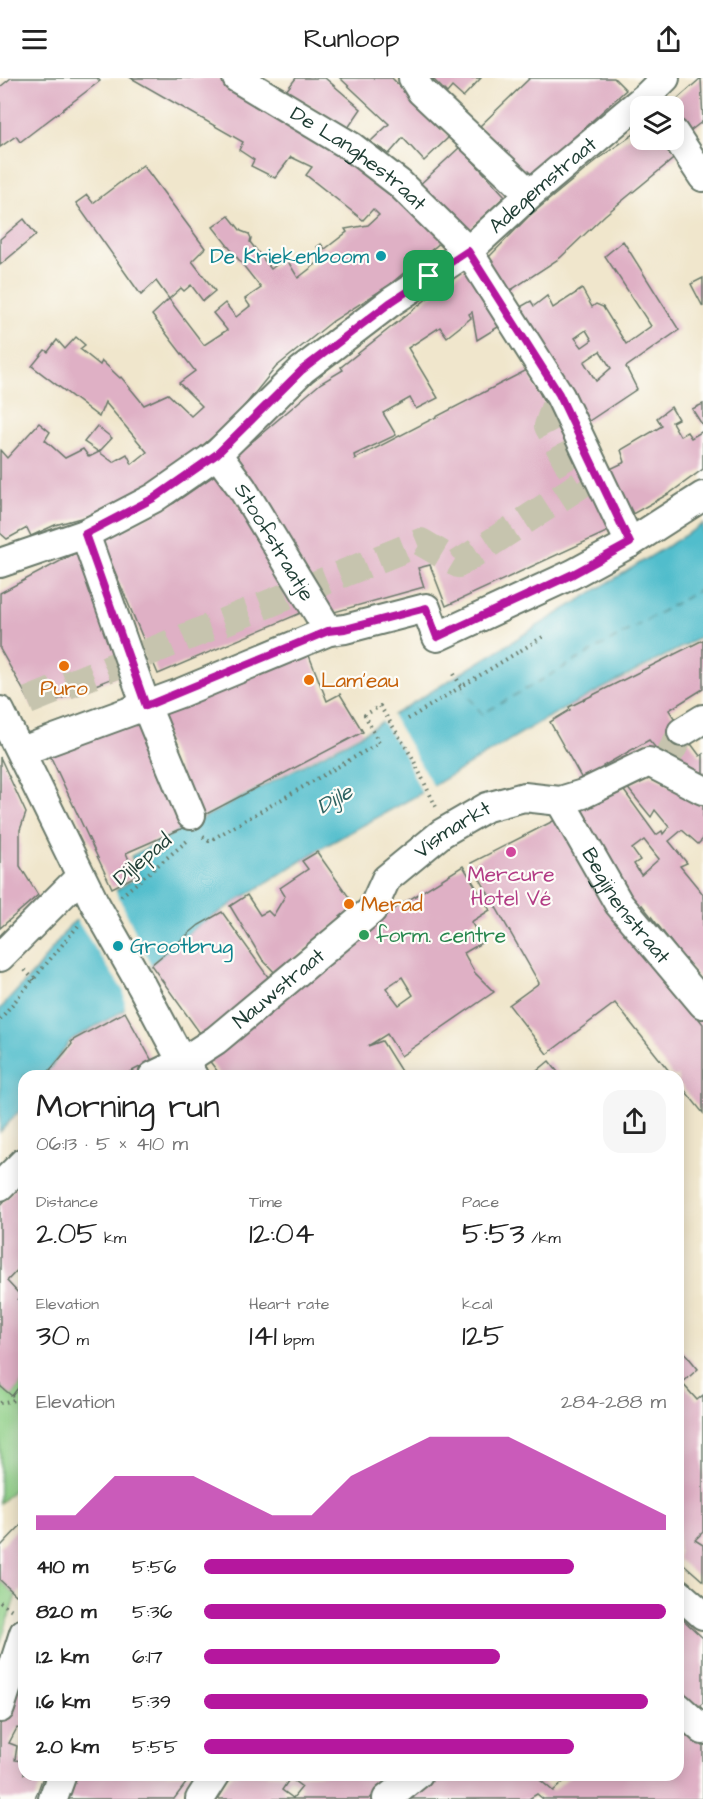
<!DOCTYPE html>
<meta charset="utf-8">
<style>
body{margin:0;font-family:"Architects Daughter",sans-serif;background:#f6f6f6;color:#222;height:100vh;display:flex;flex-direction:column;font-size:22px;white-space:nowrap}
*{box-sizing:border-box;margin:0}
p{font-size:20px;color:#767676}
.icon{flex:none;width:33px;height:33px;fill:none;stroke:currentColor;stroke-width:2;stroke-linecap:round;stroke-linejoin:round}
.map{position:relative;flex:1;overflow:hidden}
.side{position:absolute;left:18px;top:992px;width:666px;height:711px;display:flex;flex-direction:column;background:#fff;border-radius:18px;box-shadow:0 3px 15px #0003}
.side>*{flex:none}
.controls{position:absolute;left:630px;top:18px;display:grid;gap:12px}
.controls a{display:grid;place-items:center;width:54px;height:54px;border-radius:12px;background:#fff;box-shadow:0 3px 15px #0003;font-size:30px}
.pin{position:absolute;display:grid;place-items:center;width:51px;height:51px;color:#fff;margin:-26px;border-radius:12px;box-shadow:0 3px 9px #0006}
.round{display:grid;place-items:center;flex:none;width:63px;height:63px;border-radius:18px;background:#f6f6f6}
.overview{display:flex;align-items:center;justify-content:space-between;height:102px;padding:0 18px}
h1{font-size:33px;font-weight:600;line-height:45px}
.metrics{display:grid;grid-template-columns:repeat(3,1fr);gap:9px;height:102px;padding:6px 18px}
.metrics div{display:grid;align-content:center}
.metrics b{font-size:30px;font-weight:600}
.metrics small{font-size:16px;font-weight:400}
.metrics p{font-size:16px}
.chart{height:168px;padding:12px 18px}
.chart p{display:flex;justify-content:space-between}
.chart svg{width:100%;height:108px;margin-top:6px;fill:#b5179e;opacity:.7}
ul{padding:0 18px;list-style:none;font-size:20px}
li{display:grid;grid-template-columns:96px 72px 1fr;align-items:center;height:45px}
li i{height:15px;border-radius:8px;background:#b5179e}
header{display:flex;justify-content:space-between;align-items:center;height:78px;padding:0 18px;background:#fff;font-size:27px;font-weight:600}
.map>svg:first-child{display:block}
</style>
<header><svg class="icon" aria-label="menu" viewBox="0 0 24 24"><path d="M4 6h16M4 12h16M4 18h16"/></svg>Runloop<svg class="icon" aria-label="share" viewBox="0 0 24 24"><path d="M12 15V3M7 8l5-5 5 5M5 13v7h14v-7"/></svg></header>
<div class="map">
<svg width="703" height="1721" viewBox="0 0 703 1721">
<rect width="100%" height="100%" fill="#fdfcf7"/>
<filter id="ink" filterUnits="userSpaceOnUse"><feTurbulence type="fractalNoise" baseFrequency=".0167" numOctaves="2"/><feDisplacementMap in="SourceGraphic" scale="12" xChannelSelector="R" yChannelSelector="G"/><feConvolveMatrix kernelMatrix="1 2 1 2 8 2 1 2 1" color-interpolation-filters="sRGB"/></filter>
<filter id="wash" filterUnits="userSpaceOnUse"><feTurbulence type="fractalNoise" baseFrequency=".008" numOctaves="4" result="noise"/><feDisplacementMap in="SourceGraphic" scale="24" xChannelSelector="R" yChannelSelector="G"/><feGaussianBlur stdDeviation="1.35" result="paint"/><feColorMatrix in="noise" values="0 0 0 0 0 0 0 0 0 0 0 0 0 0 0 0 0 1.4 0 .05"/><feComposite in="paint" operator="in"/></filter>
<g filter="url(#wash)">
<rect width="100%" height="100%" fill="#f0e6cc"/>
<g fill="#8dce85" stroke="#56865c" stroke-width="1.5">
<polygon points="24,1302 24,1402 0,1425 0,1308 12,1317"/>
<polygon points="0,1502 16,1517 0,1566"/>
</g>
<polygon fill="#51bdcc" stroke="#387d80" stroke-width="1.5" points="703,446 703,558 543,642 423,714 320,771 199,847 151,887 123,933 71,962 45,997 24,998 24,1028 0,1054 0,931 35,893 70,847 116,812 139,798 131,778 364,655"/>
<g fill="#f0e6cc">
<polygon points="391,635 435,711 423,718 402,672 380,641"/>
<polygon points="114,809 151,887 125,933 124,914 75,840"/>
</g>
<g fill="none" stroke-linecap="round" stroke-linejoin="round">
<polyline stroke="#2e6362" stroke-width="1.5" stroke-dasharray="8 6" stroke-linecap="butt" points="461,608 482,636 703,510"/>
</g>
<g id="blocks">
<g fill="#dfb0c5" fill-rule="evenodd">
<polygon points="11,0 97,0 100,3 20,64 16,58 0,69 0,9"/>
<polygon points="131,0 219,0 308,52 447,159 388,208 333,243 276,289 233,342 167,397 99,435 55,447 31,458 27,450 7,461 0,455 0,372 7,380 39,345 50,354 45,362 65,380 83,371 89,379 99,374 113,384 127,376 132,386 147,374 105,324 99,339 32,288 45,272 48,274 57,262 65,271 76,259 85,267 80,271 100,287 102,283 120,300 121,299 144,327 168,316 191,338 202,328 179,305 195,293 152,237 169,221 204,267 227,252 213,235 225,225 236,239 250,228 245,221 261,210 213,149 229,138 241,153 249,156 251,160 250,164 271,191 286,180 298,200 325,179 317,169 321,166 325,171 347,154 345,151 368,147 379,137 373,131 363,142 306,97 312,89 291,79 275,100 251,88 254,82 239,72 243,64"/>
<polygon points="296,0 325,0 361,31 348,50 286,13"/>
<polygon points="340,0 392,0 449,59 424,83 403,60 389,76 370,64 389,46"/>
<polygon points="432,0 481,0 463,19 452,9 447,15"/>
<polygon points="530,0 614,0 626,12 529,100 480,48"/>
<polygon points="701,0 703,43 686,56 674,37 674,28 669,28"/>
<polygon points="640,52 640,62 668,62 678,77 605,137 560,180 505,216 485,183 528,139 602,78"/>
<polygon points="460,69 505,118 461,159 415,111"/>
<polygon points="143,87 205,170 192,183 215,213 203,223 191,207 184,213 181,210 169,221 156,203 141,217 76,125 87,117 93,125"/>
<polygon points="24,141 36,157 0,187 0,161"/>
<path d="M 623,163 L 679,252 L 626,289 L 637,311 L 586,345 L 517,231 L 531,223 L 534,228 L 547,218 L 553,230 L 582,211 L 592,229 L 596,226 L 603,229 L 626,266 L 651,248 L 605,178 ZM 586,252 L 592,262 L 582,269 L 575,260 ZM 600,273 L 611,290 L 596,303 L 584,284 Z"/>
<polygon points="467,189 503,246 477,262 472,234 469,236 471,240 447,259 440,249 408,270 438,320 416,331 410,320 383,335 396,357 354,377 355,381 527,292 613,451 446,528 430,487 418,490 424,509 331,535 234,379 321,305 343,292 341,289"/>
<polygon points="703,200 703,229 691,206"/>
<polygon points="703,326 703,348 692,331"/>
<polygon points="671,329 678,341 672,344 680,358 687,354 691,360 703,353 703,391 670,415 629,438 608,392 625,384 621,372 662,348 657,340"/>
<polygon points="97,348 112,360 99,374 84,364"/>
<polygon points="218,395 308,532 158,596 102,463 174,425"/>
<polygon points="83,471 126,595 34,631 0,571 0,515"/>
<polygon points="703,562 703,611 669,632 686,659 700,678 703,676 703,698 660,675 649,662 603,688 604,691 582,701 550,644 570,632 569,629"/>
<polygon points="308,575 327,623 340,616 363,654 199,740 157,638"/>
<polygon points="147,636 190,747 126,775 136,798 112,810 47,671"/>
<polygon points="0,679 26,735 20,752 20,788 38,817 0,850"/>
<path d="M 651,697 L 703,727 L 703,761 L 698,766 L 682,752 L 669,763 L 687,785 L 680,788 L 703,816 L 703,905 L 642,827 L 634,835 L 572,734 L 622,710 L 656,757 L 662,753 L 663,756 L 669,749 L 655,732 L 651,739 L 626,708 ZM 644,762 L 659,781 L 641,797 L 634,786 L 640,782 L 632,771 Z"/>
<polygon points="561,739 677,913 703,946 703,1035 678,1004 678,998 673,998 615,925 547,976 509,927 539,905 471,785"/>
<polygon points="317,774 356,829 276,896 262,881 230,828 247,817 260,837 268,833 273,838 285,818 280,810 308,791 302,783"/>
<path d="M 463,788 L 490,832 L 471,844 L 483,864 L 464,875 L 475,895 L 494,914 L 401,978 L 387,956 L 368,968 L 382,963 L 404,998 L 221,998 L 208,981 L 383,838 ZM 402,899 L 413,917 L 399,927 L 386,910 Z"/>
<polygon points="222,834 271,903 202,958 151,887 199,847"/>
<polygon points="125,934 152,983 122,998 45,998 72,966 71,963"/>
<polygon points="549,983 561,998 531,998"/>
<polygon points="24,1100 24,1185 7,1203 21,1218 18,1221 24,1226 24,1302 12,1318 0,1308 0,1128"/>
<polygon points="680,1269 698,1291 682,1305 697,1322 703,1317 703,1454 695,1462 703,1467 703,1503 678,1481"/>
<polygon points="24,1444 24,1510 16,1517 0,1502 0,1469"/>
<polygon points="678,1537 703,1560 703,1625 693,1632 678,1620"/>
<polygon points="24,1576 24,1640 21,1639 21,1642 24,1643 21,1651 17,1650 9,1665 17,1668 15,1682 21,1683 24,1675 24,1696 44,1696 35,1721 0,1721 0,1647"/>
<polygon points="678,1644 703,1665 703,1721 543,1721 537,1716 529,1721 405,1721 436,1696 533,1696 553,1713 570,1698 569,1696 678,1696"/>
<polygon points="73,1696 193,1696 174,1721 63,1721"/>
<path d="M 233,1696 L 399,1696 L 369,1721 L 213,1721 ZM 290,1700 L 302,1709 L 293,1720 L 282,1712 Z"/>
</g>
</g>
</g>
<g filter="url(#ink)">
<use href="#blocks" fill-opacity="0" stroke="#687869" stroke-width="1.5"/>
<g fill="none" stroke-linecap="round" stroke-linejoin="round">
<g stroke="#c6c4ae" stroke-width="28" stroke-dasharray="28 14" stroke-linecap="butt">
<polyline points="28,623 421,464 458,486 580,407 548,348 559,316"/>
<polyline points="668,679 682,654"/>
</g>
<defs>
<g id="minor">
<path id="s1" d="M 237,0 L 352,69 L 399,105 L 468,173 L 560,318 L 630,465"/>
<polyline points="413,0 421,13 530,116"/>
<polyline points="674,55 703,99"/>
<path id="s2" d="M 217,376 L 242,410 L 329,553"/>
<polyline points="85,456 146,628 191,737"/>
<path id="s3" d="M 0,485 L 85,456 L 154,420 L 217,376 L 302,292 L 391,224 L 468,173 L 530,116 L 648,17 L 665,0"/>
<polyline points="0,633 94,824"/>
<polyline points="682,654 703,641"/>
<polyline points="22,673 180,615 329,553 345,551 426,530 437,559 573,496 630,465 703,418"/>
<path id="s4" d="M 560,723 L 619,826 L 703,926"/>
<polyline points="0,879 80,799"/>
<polyline points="140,905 182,984 193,998"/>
<path id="s5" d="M 153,998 L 182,984 L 216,962 L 372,832 L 386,801 L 442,755 L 487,729 L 524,719 L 560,723 L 583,716 L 649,684 L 703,712"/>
<polyline points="0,1108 24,1084"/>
<polyline points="678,1515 703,1537"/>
<polyline points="678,1629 703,1652"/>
<polyline points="0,1630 24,1555"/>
<polyline points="53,1721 62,1696"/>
<polyline points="200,1721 216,1696"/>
<polyline points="387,1721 418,1696"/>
</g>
</defs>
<use href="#minor" stroke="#687869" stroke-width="32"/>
<g stroke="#687869" stroke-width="4" stroke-dasharray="1.5 4.5" stroke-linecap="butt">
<polyline points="454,596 461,608"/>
<polyline points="408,641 546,557"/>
<polyline points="203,759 209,763 379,665 365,637 380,628 412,679 436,729"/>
<polyline points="121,818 187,763"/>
<polyline points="25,892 34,902"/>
<polyline points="0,941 78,848"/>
<polyline points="0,1325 24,1320"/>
<polyline points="0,1524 12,1532"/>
</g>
<use href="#minor" stroke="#fff" stroke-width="28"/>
<defs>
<polyline id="minor-bridge" points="94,824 140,905"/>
</defs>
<use href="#minor-bridge" stroke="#687869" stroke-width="32" stroke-linecap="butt"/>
<use href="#minor-bridge" stroke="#fff" stroke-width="28"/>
</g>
</g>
<g fill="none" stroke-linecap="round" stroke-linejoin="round" filter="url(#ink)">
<defs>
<polygon id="route" points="468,173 559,316 630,465 573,496 437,559 426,530 345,551 328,553 146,628 85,456 154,420 217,376 302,292 391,224"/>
</defs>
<use href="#route" stroke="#fff" stroke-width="12"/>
<use href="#route" stroke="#b5179e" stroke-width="8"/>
</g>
<g fill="#0f9aa8" stroke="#fdfcf7" stroke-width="2">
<circle cx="381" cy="178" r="6"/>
<circle cx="118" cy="868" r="6"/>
</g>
<g fill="#e8710a" stroke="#fdfcf7" stroke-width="2">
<circle cx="64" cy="588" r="6"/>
<circle cx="309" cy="602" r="6"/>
<circle cx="349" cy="826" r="6"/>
</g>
<circle fill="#d1479c" stroke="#fdfcf7" stroke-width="2" cx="511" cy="774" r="6"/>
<circle fill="#2e9e5b" stroke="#fdfcf7" stroke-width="2" cx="364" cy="857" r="6"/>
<g text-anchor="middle" stroke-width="4.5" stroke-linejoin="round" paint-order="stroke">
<g font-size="21" fill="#1f3d34" stroke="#fdfcf7">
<text dy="7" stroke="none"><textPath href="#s1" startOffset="146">De Langhestraat</textPath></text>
<text dy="7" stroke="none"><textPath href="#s3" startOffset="668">Adegemstraat</textPath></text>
<text dy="7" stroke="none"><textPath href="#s2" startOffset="105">Stoofstraatje</textPath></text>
<text dy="7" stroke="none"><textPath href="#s5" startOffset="393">Vismarkt</textPath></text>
<text transform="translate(142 781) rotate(-40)" y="7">Dijlepad</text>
<text dy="7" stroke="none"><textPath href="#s4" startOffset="124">Begijnenstraat</textPath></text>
<text dy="7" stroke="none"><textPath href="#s5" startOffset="154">Nauwstraat</textPath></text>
</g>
<g font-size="21" fill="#0d838f" stroke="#fdfcf7" text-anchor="end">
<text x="369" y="185">De Kriekenboom</text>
<text x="130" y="875" text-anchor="start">Grootbrug</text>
</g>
<g font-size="21" fill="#c56008" stroke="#fdfcf7" text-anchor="start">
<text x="321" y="609">Lam'eau</text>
<text x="64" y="617" text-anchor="middle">Puro</text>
<text x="361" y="833">Merad</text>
</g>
<g font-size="21" fill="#b23c85" stroke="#fdfcf7">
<text x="511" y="803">Mercure<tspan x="511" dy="24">Hotel Vé</tspan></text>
</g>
<g font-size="21" fill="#27864d" stroke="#fdfcf7" text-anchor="start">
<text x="376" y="864">form. centre</text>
</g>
<g font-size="22" font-style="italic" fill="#2e6362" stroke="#fdfcf7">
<text transform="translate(334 720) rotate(-30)" y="8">Dijle</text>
</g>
</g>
</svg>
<div class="controls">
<a><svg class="icon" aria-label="layers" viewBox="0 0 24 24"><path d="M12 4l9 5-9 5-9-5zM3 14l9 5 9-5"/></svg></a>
</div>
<div class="pin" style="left:429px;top:198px;background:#1e9e55"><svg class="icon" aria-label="arrive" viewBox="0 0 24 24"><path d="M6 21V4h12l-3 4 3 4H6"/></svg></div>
<section class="side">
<div class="overview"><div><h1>Morning run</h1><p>06:13 · 5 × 410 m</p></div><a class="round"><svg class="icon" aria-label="share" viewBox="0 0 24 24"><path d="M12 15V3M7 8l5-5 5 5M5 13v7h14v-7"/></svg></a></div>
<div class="metrics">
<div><p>Distance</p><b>2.05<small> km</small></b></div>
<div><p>Time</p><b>12:04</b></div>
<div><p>Pace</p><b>5:53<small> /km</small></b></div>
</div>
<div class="metrics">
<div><p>Elevation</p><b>30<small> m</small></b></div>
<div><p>Heart rate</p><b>141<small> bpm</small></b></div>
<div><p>kcal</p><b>125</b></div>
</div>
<div class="chart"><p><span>Elevation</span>284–288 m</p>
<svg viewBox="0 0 160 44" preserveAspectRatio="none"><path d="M0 44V38L10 38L20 22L30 22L40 22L50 30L60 38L70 38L80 22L90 14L100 6L110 6L120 6L130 14L140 22L150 30L160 38V44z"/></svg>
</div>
<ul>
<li><b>410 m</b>5:56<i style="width:80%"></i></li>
<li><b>820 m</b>5:36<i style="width:100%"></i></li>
<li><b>1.2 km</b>6:17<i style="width:64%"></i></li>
<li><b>1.6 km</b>5:39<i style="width:96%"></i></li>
<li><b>2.0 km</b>5:55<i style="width:80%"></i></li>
</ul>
</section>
</div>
